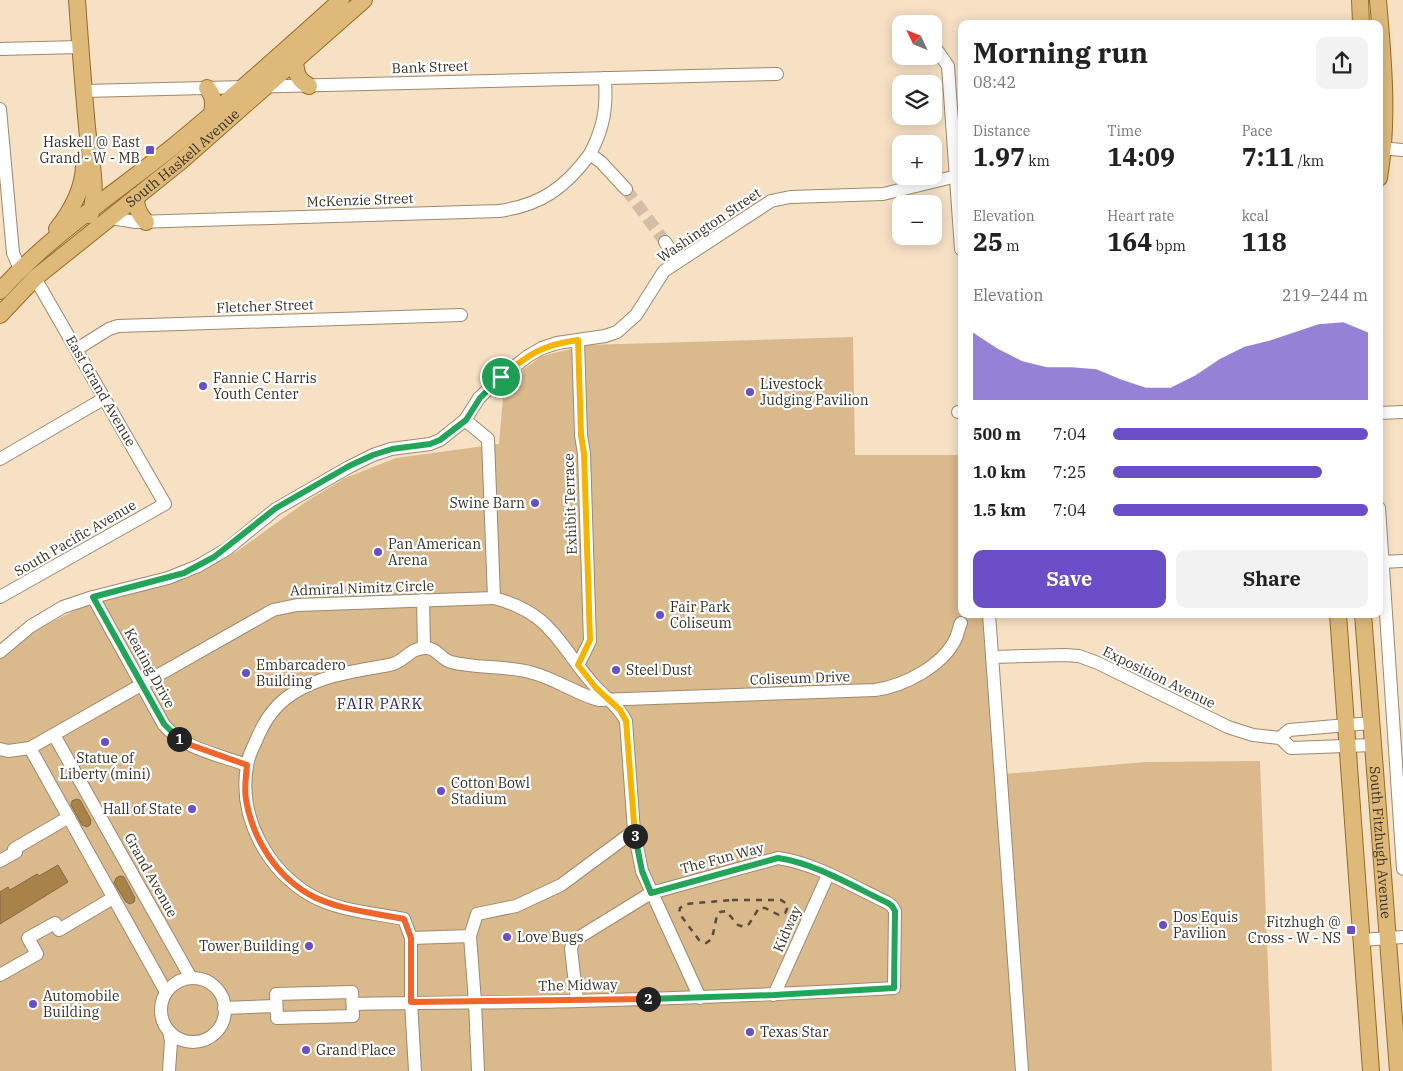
<!DOCTYPE html>
<meta charset="utf-8">
<style>
body{margin:0;font-family:"IBM Plex Serif",serif;background:#f2f2f2;color:#222;height:100vh;display:flex;flex-direction:column;font-size:19px;white-space:nowrap}
*{box-sizing:border-box;margin:0}
p{font-size:16px;color:#767676}
.icon{flex:none;width:28px;height:28px;fill:none;stroke:currentColor;stroke-width:2;stroke-linecap:round;stroke-linejoin:round}
.map{position:relative;flex:1;overflow:hidden}
.details{position:absolute;left:958px;top:20px;width:425px;height:598px;display:flex;flex-direction:column;background:#fff;border-radius:10px;box-shadow:0 2px 12px #0003}
.details>*{flex:none}
.needle{width:32px;rotate:313deg}
.fabs{position:absolute;left:892px;top:15px;display:grid;gap:10px}
.fabs a{display:grid;place-items:center;width:50px;height:50px;border-radius:10px;background:#fff;box-shadow:0 2px 12px #0003;font-size:25px}
.pin{position:absolute;display:grid;place-items:center;width:42px;height:42px;color:#fff;margin:-21px;border:2px solid #fff;border-radius:50%;box-shadow:0 1px 5px #0007}
.km{position:absolute;width:25px;height:25px;margin:-12px;border-radius:50%;background:#222;color:#fff;font-size:14px;line-height:25px;text-align:center}
.round{display:grid;place-items:center;flex:none;width:52px;height:52px;border-radius:10px;background:#f2f2f2}
.overview{display:flex;align-items:center;justify-content:space-between;height:85px;padding:0 15px}
h1{font-size:28px;font-weight:700;line-height:38px}
.stats{display:grid;grid-template-columns:repeat(3,1fr);gap:8px;height:85px;padding:5px 15px}
.stats div{display:grid;align-content:center}
.stats b{font-size:25px;font-weight:700}
.stats small{font-size:14px;font-weight:400}
.stats p{font-size:14px}
.chart{height:140px;padding:10px 15px}
.chart p{display:flex;justify-content:space-between}
.chart svg{width:100%;height:90px;margin-top:5px;fill:#694ec7;opacity:.7}
.cta{display:flex;gap:10px;margin-top:auto;padding:10px 15px}
.cta a{flex:1;height:58px;border-radius:10px;background:#694ec7;color:#fff;font-size:20px;font-weight:700;line-height:58px;text-align:center}
.cta a+a{background:#f2f2f2;color:#222}
ul{padding:0 15px;list-style:none;font-size:16px}
li{display:grid;grid-template-columns:80px 60px 1fr;align-items:center;height:38px}
li i{height:12px;border-radius:6px;background:#694ec7}
.map>svg:first-child{display:block}
</style>
<div class="map">
<svg width="1403" height="1071" viewBox="0 0 1403 1071">
<rect width="100%" height="100%" fill="#f7e1c5"/>
<polygon fill="#dab98c" points="853,337 855,455 961,455 961,614 988,614 1003,774 1146,762 1260,761 1272,1071 0,1071 0,659 18,643 36,630 87,604 146,589 198,573 236,552 307,501 345,478 396,458 499,444 503,398 517,374 542,356 587,345"/>
<g fill="#a9824a" stroke="#87693f">
<polygon points="76,799 80,800 91,820 90,825 87,827 82,825 71,805 72,801"/>
<polygon points="58,865 68,882 0,924 0,892 8,887 10,890 37,874 39,876"/>
<polygon points="120,876 124,877 135,898 134,902 130,904 126,902 114,883 116,878"/>
</g>
<g fill="none" stroke-linecap="round" stroke-linejoin="round">
<polyline stroke="#d1bea5" stroke-width="12" stroke-dasharray="12 6" stroke-linecap="butt" points="626,189 665,242"/>
<defs>
<g id="minor">
<polyline points="934,46 948,66 961,249"/>
<polyline points="0,49 80,47"/>
<path d="M 605,78 C 607,108 604,127 590,154 L 601,162 L 626,189"/>
<polyline points="84,91 777,74"/>
<polyline points="0,109 13,253 20,269"/>
<polyline points="1379,148 1403,150"/>
<path d="M 111,218 L 136,222 L 499,211 C 541,205 565,188 590,154"/>
<polyline points="665,242 678,261"/>
<polyline points="77,349 109,329 118,326 461,315"/>
<polyline points="958,412 961,412"/>
<polyline points="1379,413 1403,412"/>
<path d="M 465,420 L 488,439 L 494,598 C 552,613 558,644 593,684 C 605,698 617,704 626,721 L 634,831 L 642,871 L 700,998"/>
<polyline points="0,459 105,398"/>
<polyline points="1379,508 1403,869"/>
<polyline points="1379,562 1403,561"/>
<polyline points="0,597 165,504 35,278"/>
<path d="M 93,597 L 164,725 C 184,749 219,755 247,765"/>
<polyline points="423,600 424,648"/>
<polyline points="989,614 1022,1071"/>
<polyline points="0,652 31,626 63,607 93,597 168,578 198,566 227,549 276,509 349,467 373,455 391,449 430,444 440,440 465,420 479,398 501,377 528,356 542,348 557,343 605,336 617,332 636,315 664,271 771,201 790,197 883,194 961,175"/>
<polyline points="992,657 1065,655 1079,656 1098,663 1228,727 1253,735 1280,738 1291,748 1373,745"/>
<polyline points="578,665 590,641 584,454 581,435 578,340"/>
<polyline points="54,735 191,978"/>
<polyline points="1280,738 1289,730 1371,723"/>
<polyline points="30,748 166,992"/>
<polyline points="0,749 8,751 30,748 273,610 297,605 494,598"/>
<path d="M 634,831 L 561,885 L 516,906 L 477,914 L 470,936 L 411,938 L 404,919 C 374,913 339,911 312,896 C 268,871 238,818 247,766 C 248,757 252,749 256,741 C 263,723 275,705 292,694 C 321,675 356,671 389,665 C 404,663 409,648 425,648 C 438,648 440,659 451,662 C 477,669 506,665 533,673 C 556,679 576,694 599,700 L 875,690 C 904,686 943,666 956,638 C 958,633 959,627 961,623"/>
<polyline points="0,861 16,852 14,849 69,817"/>
<polyline points="470,936 475,1002 478,1071"/>
<polyline points="411,938 411,1002 415,1071"/>
<polyline points="1362,940 1403,937"/>
<polyline points="0,975 37,954 28,938 55,923 59,930 113,898"/>
<circle cx="193" cy="1010" r="32"/>
<polygon points="352,992 353,1016 277,1018 276,994"/>
<polyline points="774,995 828,875"/>
<path d="M 353,1004 C 428,1002 504,1003 580,1001 C 684,998 789,994 894,988 L 895,911 L 892,906 L 888,903 C 854,887 815,863 778,858 L 651,893 L 573,941 L 571,949 L 577,1001"/>
<polyline points="224,1008 276,1006"/>
<polyline points="169,1071 171,1041 169,1031"/>
</g>
<g id="major">
<path d="M 77,0 C 80,42 83,85 87,127 C 89,151 99,192 90,215"/>
<polyline points="1360,0 1361,24"/>
<path d="M 1378,0 C 1383,59 1389,119 1379,178"/>
<path d="M 295,61 C 296,74 298,80 309,86"/>
<path d="M 207,88 C 214,95 214,104 212,113"/>
<path d="M 136,197 C 136,208 139,214 146,222"/>
<path d="M 57,229 C 72,210 83,190 84,166"/>
<path d="M 0,291 C 51,234 116,193 175,145 C 232,98 287,49 341,0"/>
<path id="s1" d="M 0,315 L 35,278 L 180,162 L 364,0"/>
<polyline points="1338,614 1371,1071"/>
<path id="s2" d="M 1363,614 L 1398,1071"/>
</g>
</defs>
<use href="#minor" stroke="#9d896e" stroke-width="14"/>
<use href="#major" stroke="#966b22" stroke-width="18"/>
<use href="#minor" stroke="#fff" stroke-width="12"/>
<use href="#major" stroke="#deb97a" stroke-width="16"/>
<polygon stroke="#574d3e" stroke-width="2.5" stroke-dasharray="6 6" stroke-linecap="butt" points="732,900 781,900 787,904 787,909 785,913 779,915 765,908 759,908 749,924 744,927 738,925 726,911 720,912 717,915 712,939 706,943 699,940 679,913 680,908 686,904"/>
</g>
<g fill="none" stroke-linecap="round" stroke-linejoin="round">
<defs>
<polyline id="split-1" points="179,739 164,724 93,597 184,573 214,557 276,508 349,466 373,455 392,449 430,444 440,440 466,420 480,398 501,377"/>
<path id="split-2" d="M 179,739 L 185,743 L 247,765 C 246,776 244,788 246,800 C 253,840 277,878 314,897 C 341,910 374,913 404,919 L 411,938 L 411,1002 L 648,999"/>
<path id="split-3" d="M 635,836 L 642,871 L 651,893 L 778,858 C 815,863 854,887 888,903 L 892,906 L 895,911 L 894,988 L 774,995 L 648,999"/>
<path id="split-4" d="M 501,377 C 529,354 542,345 578,340 L 581,435 L 584,454 L 590,640 L 578,665 L 596,688 L 620,710 L 626,721 L 635,836"/>
</defs>
<use href="#split-1" stroke="#fff" stroke-width="10"/>
<use href="#split-2" stroke="#fff" stroke-width="10"/>
<use href="#split-3" stroke="#fff" stroke-width="10"/>
<use href="#split-4" stroke="#fff" stroke-width="10"/>
<use href="#split-1" stroke="#22a559" stroke-width="6"/>
<use href="#split-2" stroke="#f0652b" stroke-width="6"/>
<use href="#split-3" stroke="#22a559" stroke-width="6"/>
<use href="#split-4" stroke="#f5b400" stroke-width="6"/>
</g>
<g fill="#694ec7" stroke="#fff" stroke-width="2">
<rect x="145" y="145" width="10" height="10" rx="2.5"/>
<circle cx="203" cy="386" r="5"/>
<circle cx="750" cy="392" r="5"/>
<circle cx="535" cy="503" r="5"/>
<circle cx="378" cy="552" r="5"/>
<circle cx="660" cy="615" r="5"/>
<circle cx="616" cy="670" r="5"/>
<circle cx="246" cy="673" r="5"/>
<circle cx="105" cy="742" r="5"/>
<circle cx="441" cy="791" r="5"/>
<circle cx="192" cy="809" r="5"/>
<circle cx="1163" cy="925" r="5"/>
<rect x="1346" y="925" width="10" height="10" rx="2.5"/>
<circle cx="507" cy="937" r="5"/>
<circle cx="309" cy="946" r="5"/>
<circle cx="33" cy="1004" r="5"/>
<circle cx="750" cy="1032" r="5"/>
<circle cx="306" cy="1050" r="5"/>
</g>
<g text-anchor="middle" stroke-width="4.5" stroke-linejoin="round" paint-order="stroke">
<g font-size="14" fill="#383024" stroke="#fff">
<text transform="translate(430 67) rotate(-2)" y="5">Bank Street</text>
<text dy="5" stroke="none"><textPath href="#s1" startOffset="241">South Haskell Avenue</textPath></text>
<text transform="translate(360 200) rotate(-2)" y="5">McKenzie Street</text>
<text transform="translate(709 225) rotate(-34)" y="5">Washington Street</text>
<text transform="translate(265 306) rotate(-2)" y="5">Fletcher Street</text>
<text transform="translate(101 391) rotate(60)" y="5">East Grand Avenue</text>
<text transform="translate(570 504) rotate(-92)" y="5">Exhibit Terrace</text>
<text transform="translate(75 538) rotate(-30)" y="5">South Pacific Avenue</text>
<text transform="translate(362 588) rotate(-2)" y="5">Admiral Nimitz Circle</text>
<text transform="translate(150 668) rotate(61)" y="5">Keating Drive</text>
<text transform="translate(1159 677) rotate(26)" y="5">Exposition Avenue</text>
<text transform="translate(800 678) rotate(-2)" y="5">Coliseum Drive</text>
<text dy="5" stroke="none"><textPath href="#s2" startOffset="229">South Fitzhugh Avenue</textPath></text>
<text transform="translate(722 858) rotate(-15)" y="5">The Fun Way</text>
<text transform="translate(151 875) rotate(61)" y="5">Grand Avenue</text>
<text transform="translate(787 929) rotate(-66)" y="5">Kidway</text>
<text transform="translate(578 985) rotate(-1)" y="5">The Midway</text>
</g>
<g font-size="14" fill="#383024" stroke="#fff" text-anchor="start">
<text x="140" y="147" text-anchor="end">Haskell @ East<tspan x="140" dy="16">Grand - W - MB</tspan></text>
<text x="213" y="383">Fannie C Harris<tspan x="213" dy="16">Youth Center</tspan></text>
<text x="760" y="389">Livestock<tspan x="760" dy="16">Judging Pavilion</tspan></text>
<text x="525" y="508" text-anchor="end">Swine Barn</text>
<text x="388" y="549">Pan American<tspan x="388" dy="16">Arena</tspan></text>
<text x="670" y="612">Fair Park<tspan x="670" dy="16">Coliseum</tspan></text>
<text x="256" y="670">Embarcadero<tspan x="256" dy="16">Building</tspan></text>
<text x="626" y="675">Steel Dust</text>
<text x="105" y="763" text-anchor="middle">Statue of<tspan x="105" dy="16">Liberty (mini)</tspan></text>
<text x="451" y="788">Cotton Bowl<tspan x="451" dy="16">Stadium</tspan></text>
<text x="182" y="814" text-anchor="end">Hall of State</text>
<text x="1173" y="922">Dos Equis<tspan x="1173" dy="16">Pavilion</tspan></text>
<text x="1341" y="927" text-anchor="end">Fitzhugh @<tspan x="1341" dy="16">Cross - W - NS</tspan></text>
<text x="517" y="942">Love Bugs</text>
<text x="299" y="951" text-anchor="end">Tower Building</text>
<text x="43" y="1001">Automobile<tspan x="43" dy="16">Building</tspan></text>
<text x="760" y="1037">Texas Star</text>
<text x="316" y="1055">Grand Place</text>
</g>
<g font-size="15" letter-spacing="1" fill="#30245f" stroke="#fff">
<text x="380" y="709">FAIR PARK</text>
</g>
</g>
</svg>
<div class="fabs">
<a><svg class="needle" viewBox="-14 -14 28 28"><path d="M0-13l5 13h-10z" fill="#e53935"/><path d="M0 13l5-13h-10z" fill="#767676"/></svg></a>
<a><svg class="icon" aria-label="layers" viewBox="0 0 24 24"><path d="M12 4l9 5-9 5-9-5zM3 14l9 5 9-5"/></svg></a>
<a>+</a>
<a>−</a>
</div>
<div class="pin" style="left:501px;top:377px;background:#1e9e55"><svg class="icon" aria-label="arrive" viewBox="0 0 24 24"><path d="M6 21V4h12l-3 4 3 4H6"/></svg></div>
<b class="km" style="left:179px;top:739px">1</b>
<b class="km" style="left:648px;top:999px">2</b>
<b class="km" style="left:635px;top:836px">3</b>
<section class="details">
<div class="overview"><div><h1>Morning run</h1><p>08:42</p></div><a class="round"><svg class="icon" aria-label="share" viewBox="0 0 24 24"><path d="M12 15V3M7 8l5-5 5 5M5 13v7h14v-7"/></svg></a></div>
<div class="stats">
<div><p>Distance</p><b>1.97<small> km</small></b></div>
<div><p>Time</p><b>14:09</b></div>
<div><p>Pace</p><b>7:11<small> /km</small></b></div>
</div>
<div class="stats">
<div><p>Elevation</p><b>25<small> m</small></b></div>
<div><p>Heart rate</p><b>164<small> bpm</small></b></div>
<div><p>kcal</p><b>118</b></div>
</div>
<div class="chart"><p><span>Elevation</span>219–244 m</p>
<svg viewBox="0 0 160 44" preserveAspectRatio="none"><path d="M0 44V11L10 19L20 25L30 28L40 28L50 29L60 34L70 38L80 38L90 32L100 24L110 18L120 15L130 11L140 7L150 6L160 11V44z"/></svg>
</div>
<ul>
<li><b>500 m</b>7:04<i style="width:100%"></i></li>
<li><b>1.0 km</b>7:25<i style="width:82%"></i></li>
<li><b>1.5 km</b>7:04<i style="width:100%"></i></li>
</ul>
<div class="cta"><a>Save</a><a>Share</a></div>
</section>
</div>
